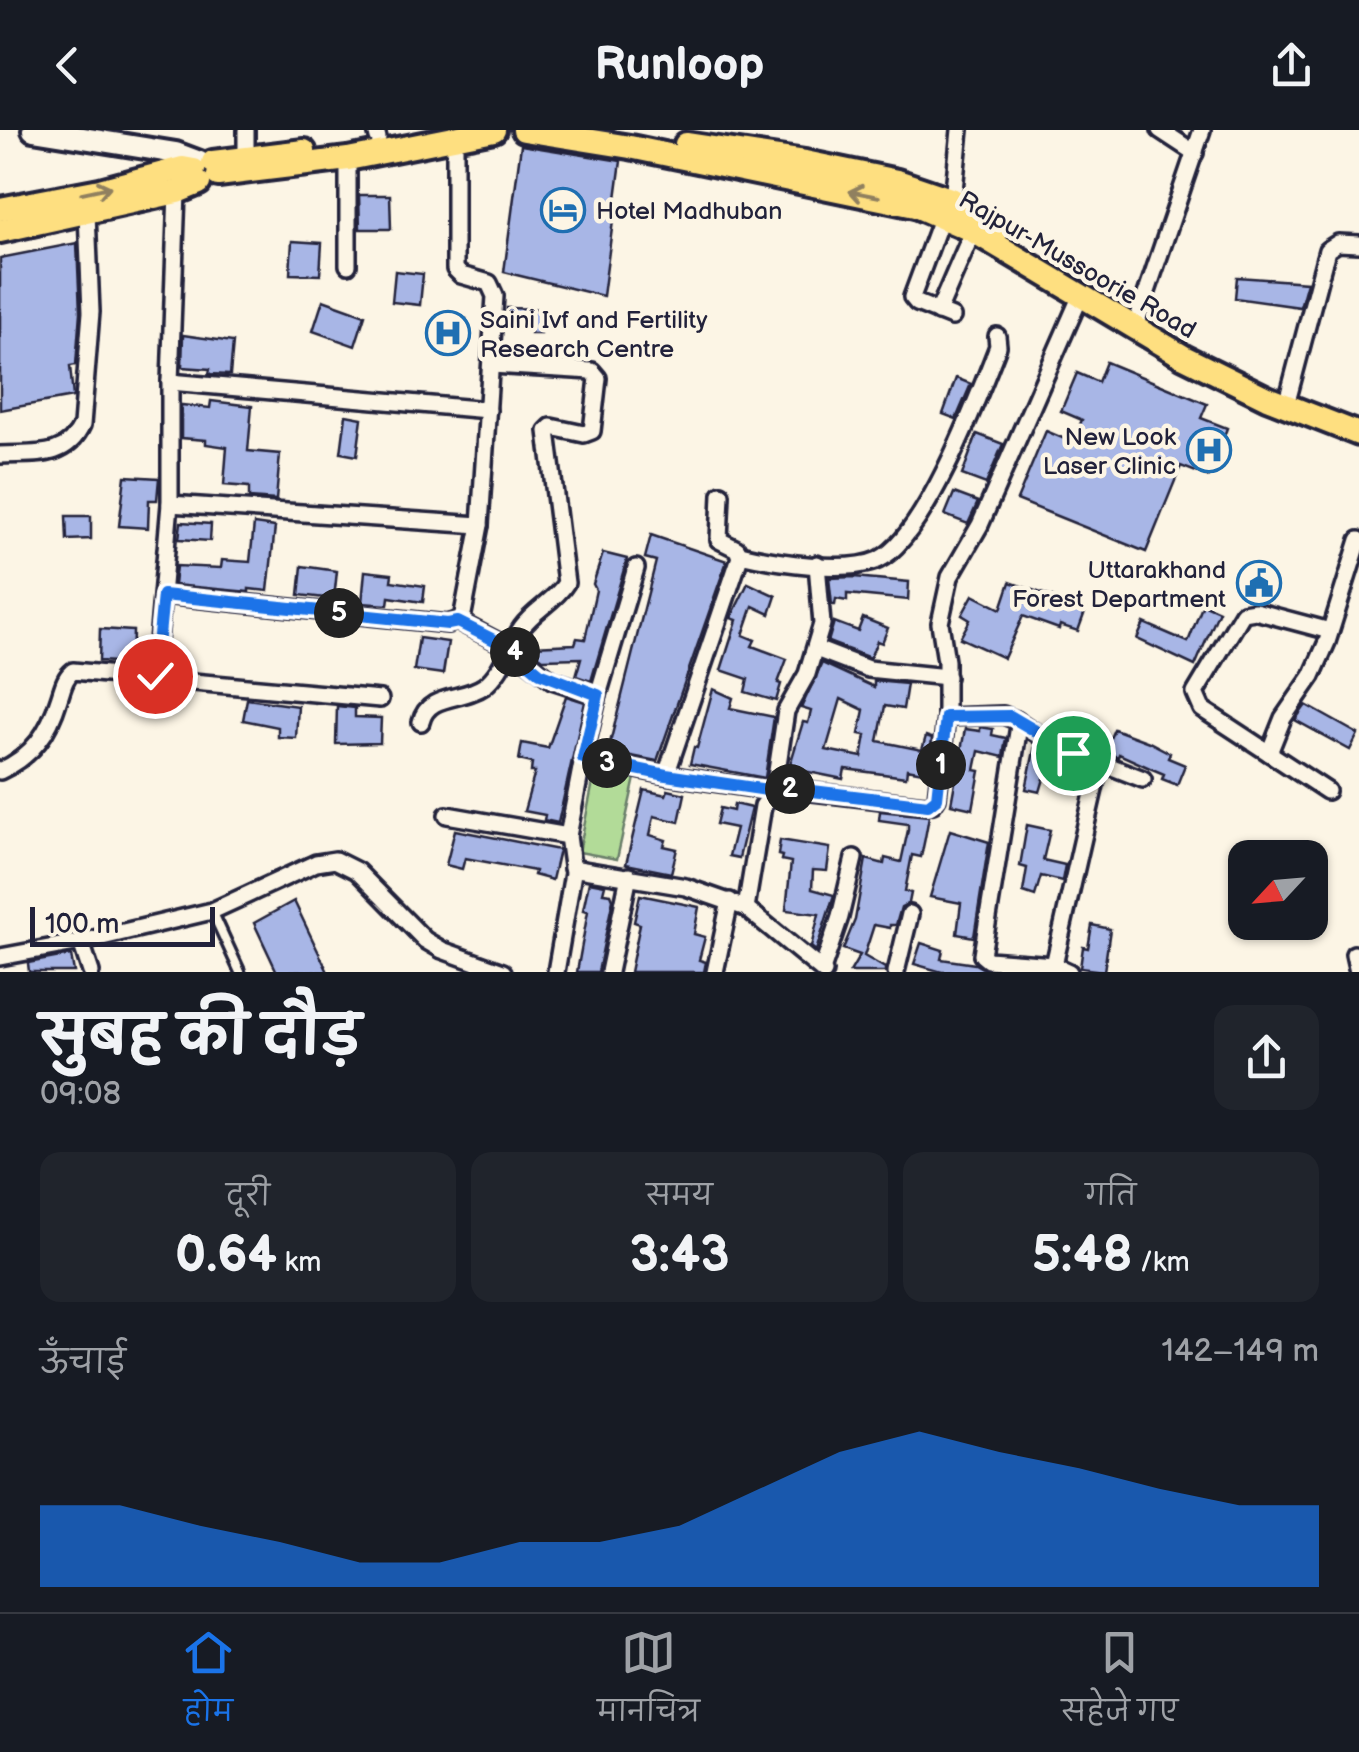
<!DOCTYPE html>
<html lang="hi">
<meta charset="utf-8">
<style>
body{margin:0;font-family:"Balsamiq Sans","Playpen Sans Deva",sans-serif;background:#20242c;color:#f1f3f6;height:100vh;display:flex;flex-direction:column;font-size:38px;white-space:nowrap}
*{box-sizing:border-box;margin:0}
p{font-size:32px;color:#9ea1a6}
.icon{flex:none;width:55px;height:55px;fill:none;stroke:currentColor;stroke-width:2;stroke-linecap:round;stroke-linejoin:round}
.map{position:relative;height:842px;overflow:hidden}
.sheet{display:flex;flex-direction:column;background:#171b24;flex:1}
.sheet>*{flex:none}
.needle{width:65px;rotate:244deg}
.tools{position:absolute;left:1228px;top:710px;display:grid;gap:20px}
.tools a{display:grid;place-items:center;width:100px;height:100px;border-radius:20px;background:#171b24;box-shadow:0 2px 8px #0004;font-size:50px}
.scale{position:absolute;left:30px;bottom:25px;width:185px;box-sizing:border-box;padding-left:10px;border:5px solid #22223b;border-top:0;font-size:28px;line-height:35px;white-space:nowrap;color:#22223b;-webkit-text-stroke:8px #fcf5e5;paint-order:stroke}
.pin{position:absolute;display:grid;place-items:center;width:85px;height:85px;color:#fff;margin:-42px;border:5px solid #fff;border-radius:50%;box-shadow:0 2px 10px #0007}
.km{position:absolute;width:50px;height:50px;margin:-25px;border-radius:50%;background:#222;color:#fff;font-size:28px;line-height:50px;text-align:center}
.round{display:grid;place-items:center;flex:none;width:105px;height:105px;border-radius:20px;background:#20242c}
.overview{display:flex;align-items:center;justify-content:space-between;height:170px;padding:0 40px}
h1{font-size:55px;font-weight:700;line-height:75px}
.stats{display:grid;grid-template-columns:repeat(3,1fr);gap:15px;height:170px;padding:10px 40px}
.stats div{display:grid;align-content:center;border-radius:20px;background:#20242c;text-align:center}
.stats b{font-size:50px;font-weight:700}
.stats small{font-size:28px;font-weight:400}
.stats p{font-size:28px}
.chart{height:280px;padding:20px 40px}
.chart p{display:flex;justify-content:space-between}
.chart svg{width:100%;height:180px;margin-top:10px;fill:#1a73e8;opacity:.7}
header{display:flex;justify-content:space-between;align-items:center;height:130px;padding:0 40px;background:#171b24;font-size:45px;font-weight:700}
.tabs{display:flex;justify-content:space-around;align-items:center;height:140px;border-top:2px solid #363941;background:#171b24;font-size:28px;color:#9ea1a6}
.tabs a{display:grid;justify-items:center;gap:5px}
.tabs .active{color:#1a73e8}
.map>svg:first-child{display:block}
</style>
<header><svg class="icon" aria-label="back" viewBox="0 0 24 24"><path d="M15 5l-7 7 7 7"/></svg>Runloop<svg class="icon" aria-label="share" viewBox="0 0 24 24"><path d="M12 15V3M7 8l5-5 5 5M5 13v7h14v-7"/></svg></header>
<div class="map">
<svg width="1359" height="842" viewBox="0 0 1359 842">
<rect width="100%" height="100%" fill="#fcf5e5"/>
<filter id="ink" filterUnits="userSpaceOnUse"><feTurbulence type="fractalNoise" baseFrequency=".01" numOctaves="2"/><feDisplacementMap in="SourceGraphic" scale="20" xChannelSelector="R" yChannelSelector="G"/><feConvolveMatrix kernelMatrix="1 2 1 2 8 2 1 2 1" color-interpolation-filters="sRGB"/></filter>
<g filter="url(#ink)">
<polygon fill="#b2db98" stroke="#6a7e6a" stroke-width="2.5" points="595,642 635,648 617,729 579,722"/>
<g fill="#a8b6e6" stroke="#22223b" stroke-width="2.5" fill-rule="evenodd">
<polygon points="521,15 621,31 603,166 504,142"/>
<polygon points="359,65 390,65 391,99 360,99"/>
<polygon points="292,111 322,113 320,145 290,144"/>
<polygon points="77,113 80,182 76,235 70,236 73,267 0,280 0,128"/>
<polygon points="395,141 423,144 420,175 392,172"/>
<polygon points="1237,147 1307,152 1300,177 1235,168"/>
<polygon points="323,170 365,185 355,216 313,201"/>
<polygon points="507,178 542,179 541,204 531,204 531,192 507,192"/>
<polygon points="440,187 466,189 464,217 438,215"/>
<polygon points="183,205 233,212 230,245 209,244 210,239 182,237"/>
<polygon points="1106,232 1207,274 1201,288 1227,298 1209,347 1181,336 1146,422 1017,370 1046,301 1072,312 1082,290 1061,281 1077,243 1098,252"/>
<polygon points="956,248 971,254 956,289 943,284"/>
<polygon points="211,271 252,276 248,321 280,324 276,370 249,368 249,357 224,355 227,317 206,314 206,310 181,308 181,275 210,278"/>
<polygon points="346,285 362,288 357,326 341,323"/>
<polygon points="977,304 1003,314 986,354 962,345"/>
<polygon points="125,346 159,348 157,370 149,370 148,398 119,396"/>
<polygon points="954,363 978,372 968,394 945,385"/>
<polygon points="66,386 91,386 91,409 67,410"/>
<polygon points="181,392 211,394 210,411 179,409"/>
<polygon points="254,394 275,397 268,461 249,459 249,462 174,455 176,436 221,438 222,430 250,432"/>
<polygon points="651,405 727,431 657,631 611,622 613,614 610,613 655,435 656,431 645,428"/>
<polygon points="603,423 627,429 591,551 576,546 581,528 543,529 534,522 533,516 575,514 577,508 585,509 596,460 593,454"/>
<polygon points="302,436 337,441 334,469 299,465"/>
<polygon points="365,441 392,444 391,451 425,456 423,472 389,467 388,475 362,473"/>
<polygon points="854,447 909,452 908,470 847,464 847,471 836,469 835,475 832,475 829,448"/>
<polygon points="1010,452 1086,479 1078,501 1060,495 1059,499 1023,486 1004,528 960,508 970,490 962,485 973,465 1001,479"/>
<polygon points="748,453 776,466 770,484 753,476 743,505 755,510 752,516 787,529 778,553 781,554 776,571 745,562 748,549 721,540 737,490 731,488"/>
<polygon points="1203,474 1219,481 1195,536 1137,509 1144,493 1188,512"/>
<polygon points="863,488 888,498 882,513 877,511 870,528 828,512 834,492 858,501"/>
<polygon points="100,499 133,501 132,533 99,531"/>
<polygon points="419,508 448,512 443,544 414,540"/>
<path d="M 822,533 L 874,557 L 874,551 L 907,554 L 903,579 L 885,576 L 878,611 L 922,620 L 926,606 L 932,608 L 928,643 L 907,639 L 906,647 L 845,639 L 843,649 L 789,638 L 803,592 L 808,593 L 811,581 L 801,578 ZM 841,569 L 864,580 L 859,604 L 866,605 L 862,627 L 826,620 Z"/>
<polygon points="713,559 733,568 730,578 774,587 765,648 690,634 694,617 697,618"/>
<polygon points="566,566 585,572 558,693 544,690 545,685 524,681 535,642 531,642 532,633 519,630 522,613 548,618"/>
<polygon points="247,569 298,576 296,608 278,607 278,597 243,590"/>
<polygon points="1306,575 1358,604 1350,620 1295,590"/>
<polygon points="337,576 355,578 355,587 381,588 380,613 336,614"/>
<polygon points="980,597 993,599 992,605 1006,608 1003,627 979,621 975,640 980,641 973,679 951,674 965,599 980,601"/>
<polygon points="1114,599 1149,612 1170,623 1168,628 1185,635 1177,655 1162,649 1164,644 1152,639 1119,624 1118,627 1104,622"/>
<polygon points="1035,616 1051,625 1040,662 1026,659"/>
<polygon points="644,660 666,665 668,660 685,664 679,692 654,686 650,705 666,710 664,716 677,719 671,743 626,734"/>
<polygon points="734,674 751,678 739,728 729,726 736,698 716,694 720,678 733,681"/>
<polygon points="880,681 929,686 925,708 921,727 912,725 905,761 911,763 909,773 901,777 896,795 890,795 890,798 874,795 864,826 885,838 885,842 850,842 860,825 843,819 855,790 866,729 884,734 885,728 901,732 908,700 908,694 879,690"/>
<polygon points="1027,695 1050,700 1043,730 1065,735 1062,751 1041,746 1035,766 1023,762 1027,738 1020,736"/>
<polygon points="455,700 559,720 552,750 534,745 535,741 465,728 462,739 446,735"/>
<polygon points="950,700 989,712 974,807 957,804 961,773 930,767"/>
<polygon points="780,710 830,718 827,741 813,740 812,759 834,765 816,821 811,817 819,784 786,780 791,732 781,730 782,726 778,725"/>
<polygon points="589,752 605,755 603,763 611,764 613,769 598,842 577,842 588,781 583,780"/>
<polygon points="640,765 699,777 694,804 705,807 699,830 706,832 704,842 630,842 640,794 634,792"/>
<polygon points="294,771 328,842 277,842 254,793"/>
<polygon points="1092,795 1110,799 1104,841 1080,838 1083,817 1088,818"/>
<polygon points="921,813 943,820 941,829 975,834 989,842 942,842 914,834"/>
<polygon points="71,825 74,842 29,842 28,833"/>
</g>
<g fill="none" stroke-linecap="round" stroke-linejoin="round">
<defs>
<polyline id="lane" points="212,781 240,842"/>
<g id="street">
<polyline points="376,0 378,8"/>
<polyline points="1160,0 1195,23"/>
<polyline points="246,26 246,0"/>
<polyline points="953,70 960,0"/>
<polyline points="942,86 912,167 917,173 952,187"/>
<polyline points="348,135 348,29"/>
<polyline points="938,182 973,101"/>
<polyline points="1138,188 1202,0"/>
<polyline points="170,252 488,280"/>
<polyline points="1289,264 1327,120 1338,113 1359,114"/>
<path d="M 0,325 C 33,323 66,330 82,295 L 91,182 L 87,83"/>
<polyline points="170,374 480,395"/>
<path d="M 740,424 C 773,432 847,444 878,430 C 925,408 979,265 998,216 L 997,206"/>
<polyline points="163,465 448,494 462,489 480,395 495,166 489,153 461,145 455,139 455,7"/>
<polyline points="458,491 510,518 552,550 598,565"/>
<polyline points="816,519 868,539 947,547"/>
<polyline points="155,546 170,374 170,252 177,62"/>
<polyline points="946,587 1003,585 1016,590 1019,596 982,825 988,830 1054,835 1069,842"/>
<polyline points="1016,590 1053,614 1143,649"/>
<path d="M 421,592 C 428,563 463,571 484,556 C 503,542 509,515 522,497 C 534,480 555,471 566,453 L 547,301 L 551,297 L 584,304 L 592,301 L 598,248 L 592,241 L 491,235"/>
<polyline points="1269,623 1283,588 1312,546 1327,512 1359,410"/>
<polyline points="583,628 666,645 774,661 786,581 807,544 822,494 817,434"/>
<path d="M 0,641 C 33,626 49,602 59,569 C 63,558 64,548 73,541 L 380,569"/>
<polyline points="666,645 740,427 737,419 719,410 721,364"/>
<polyline points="1327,661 1202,579 1195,563 1243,483 1255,481 1330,501"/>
<polyline points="447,685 568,706"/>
<polyline points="572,738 686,757 746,778 824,842"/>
<polyline points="746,778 763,676 774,661 787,659 924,675 933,674 937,668 946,587 946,531 940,493 950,447 980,395 1081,165"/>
<polyline points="81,812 91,842"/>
<polyline points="1354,824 1358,842"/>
<polyline points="0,827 81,812 212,781 316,733 335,730 357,741 425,810 442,820 503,842"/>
<polyline points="1054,835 1100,633"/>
<polyline points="822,840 840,787 854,728"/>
<polyline points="556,842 573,743 568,706 583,628 598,565 636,438"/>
<polyline points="609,842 629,746"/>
<polyline points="715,842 730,771"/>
<polyline points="896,842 910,784"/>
</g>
<polyline id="secondary" points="33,0 176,23 200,32"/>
<g id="primary">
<polyline points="524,0 630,17 915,76 973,101 1184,227 1267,268 1359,304"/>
<polyline points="686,14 805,32 897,51 953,70 998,100"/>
<polyline points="213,32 304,21"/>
<polyline points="218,45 348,29 494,0"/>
<polyline points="0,79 100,60 183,38 194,40"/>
<polyline points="0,101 177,62 199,53"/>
</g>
</defs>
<use href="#lane" stroke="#22223b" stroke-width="15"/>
<use href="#street" stroke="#22223b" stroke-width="22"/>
<use href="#secondary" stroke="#22223b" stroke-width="28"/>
<use href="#primary" stroke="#22223b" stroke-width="30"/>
<use href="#lane" stroke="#fcf5e5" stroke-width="8"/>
<use href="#street" stroke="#fcf5e5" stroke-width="15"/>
<use href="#secondary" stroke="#fcf5e5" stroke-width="20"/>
<use href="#primary" stroke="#fedf80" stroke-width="22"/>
</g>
<defs><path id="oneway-shaft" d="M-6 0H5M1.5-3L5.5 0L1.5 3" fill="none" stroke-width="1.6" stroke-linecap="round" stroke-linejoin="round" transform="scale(2.5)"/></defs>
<g stroke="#90805e">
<use href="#oneway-shaft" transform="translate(96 60) rotate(-12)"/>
<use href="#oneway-shaft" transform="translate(864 64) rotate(-169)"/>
</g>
</g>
<g fill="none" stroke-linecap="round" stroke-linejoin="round" filter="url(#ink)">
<defs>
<polyline id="route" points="155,546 163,465 448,494 458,492 510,518 540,543 598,565 583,628 666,645 774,661 788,658 928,675 937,668 946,587 1010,586 1073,623"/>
</defs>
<use href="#route" stroke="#fff" stroke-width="20"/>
<use href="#route" stroke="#1a73e8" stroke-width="12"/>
</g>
<defs>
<symbol id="hotel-ring" viewBox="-11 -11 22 22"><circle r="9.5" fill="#fcf5e5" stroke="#1f6fb2" stroke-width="1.5"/><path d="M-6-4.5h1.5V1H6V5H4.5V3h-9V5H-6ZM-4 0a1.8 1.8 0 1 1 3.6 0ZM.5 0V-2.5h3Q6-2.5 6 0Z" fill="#1f6fb2"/></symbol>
<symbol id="hospital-ring" viewBox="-11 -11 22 22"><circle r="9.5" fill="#fcf5e5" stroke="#1f6fb2" stroke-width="1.5"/><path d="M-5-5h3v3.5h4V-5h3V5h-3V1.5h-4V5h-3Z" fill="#1f6fb2"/></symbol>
<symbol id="civic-ring" viewBox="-11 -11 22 22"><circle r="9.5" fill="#fcf5e5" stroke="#1f6fb2" stroke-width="1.5"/><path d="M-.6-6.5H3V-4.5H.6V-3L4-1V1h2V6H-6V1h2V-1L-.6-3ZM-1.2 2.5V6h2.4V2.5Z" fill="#1f6fb2"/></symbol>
</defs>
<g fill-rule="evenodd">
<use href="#hotel-ring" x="538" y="55" width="50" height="50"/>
<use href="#hospital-ring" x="423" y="178" width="50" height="50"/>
<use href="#hospital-ring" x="1184" y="295" width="50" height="50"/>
<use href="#civic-ring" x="1234" y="428" width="50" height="50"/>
</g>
<g text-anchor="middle" stroke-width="9" stroke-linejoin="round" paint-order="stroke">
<g font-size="25" fill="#22223b" stroke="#fcf5e5" text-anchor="start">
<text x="596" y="89">Hotel Madhuban</text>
<text x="480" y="198">Saini Ivf and Fertility<tspan x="480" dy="29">Research Centre</tspan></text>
<text x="1176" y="315" text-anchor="end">New Look<tspan x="1176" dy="29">Laser Clinic</tspan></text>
<text x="1226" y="448" text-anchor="end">Uttarakhand<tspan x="1226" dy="29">Forest Department</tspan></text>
</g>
<g font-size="25" fill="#22223b" stroke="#fcf5e5">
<text transform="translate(1078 134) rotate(30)" y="9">Rajpur-Mussoorie Road</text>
</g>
</g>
</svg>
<div class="tools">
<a><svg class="needle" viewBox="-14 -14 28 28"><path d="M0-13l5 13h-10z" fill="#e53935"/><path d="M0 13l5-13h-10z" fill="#9ea1a6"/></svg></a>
</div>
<div class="scale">100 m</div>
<div class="pin" style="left:1073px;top:623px;background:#1e9e55"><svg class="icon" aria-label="arrive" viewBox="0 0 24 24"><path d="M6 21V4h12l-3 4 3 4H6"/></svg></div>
<div class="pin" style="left:155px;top:546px;background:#d93025"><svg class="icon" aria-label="check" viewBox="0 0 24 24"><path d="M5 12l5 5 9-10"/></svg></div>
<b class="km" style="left:941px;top:635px">1</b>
<b class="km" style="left:790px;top:659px">2</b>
<b class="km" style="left:607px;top:633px">3</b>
<b class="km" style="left:515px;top:522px">4</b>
<b class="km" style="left:339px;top:483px">5</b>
</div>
<section class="sheet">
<div class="overview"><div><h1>सुबह की दौड़</h1><p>09:08</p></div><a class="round"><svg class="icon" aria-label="share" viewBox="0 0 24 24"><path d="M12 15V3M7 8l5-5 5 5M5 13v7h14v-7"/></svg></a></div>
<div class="stats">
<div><p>दूरी</p><b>0.64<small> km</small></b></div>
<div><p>समय</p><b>3:43</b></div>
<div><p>गति</p><b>5:48<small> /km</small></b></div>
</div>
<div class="chart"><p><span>ऊँचाई</span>142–149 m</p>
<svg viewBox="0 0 160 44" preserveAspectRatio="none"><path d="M0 44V24L10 24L20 29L30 33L40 38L50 38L60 33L70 33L80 29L90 20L100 11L110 6L120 11L130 15L140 20L150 24L160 24V44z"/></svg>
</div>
</section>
<nav class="tabs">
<a class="active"><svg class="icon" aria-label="home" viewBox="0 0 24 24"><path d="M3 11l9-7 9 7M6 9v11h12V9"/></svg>होम</a>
<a><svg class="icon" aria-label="map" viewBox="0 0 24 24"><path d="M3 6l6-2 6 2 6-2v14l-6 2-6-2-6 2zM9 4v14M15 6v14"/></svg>मानचित्र</a>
<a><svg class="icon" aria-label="saved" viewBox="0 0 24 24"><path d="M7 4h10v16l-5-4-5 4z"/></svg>सहेजे गए</a>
</nav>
